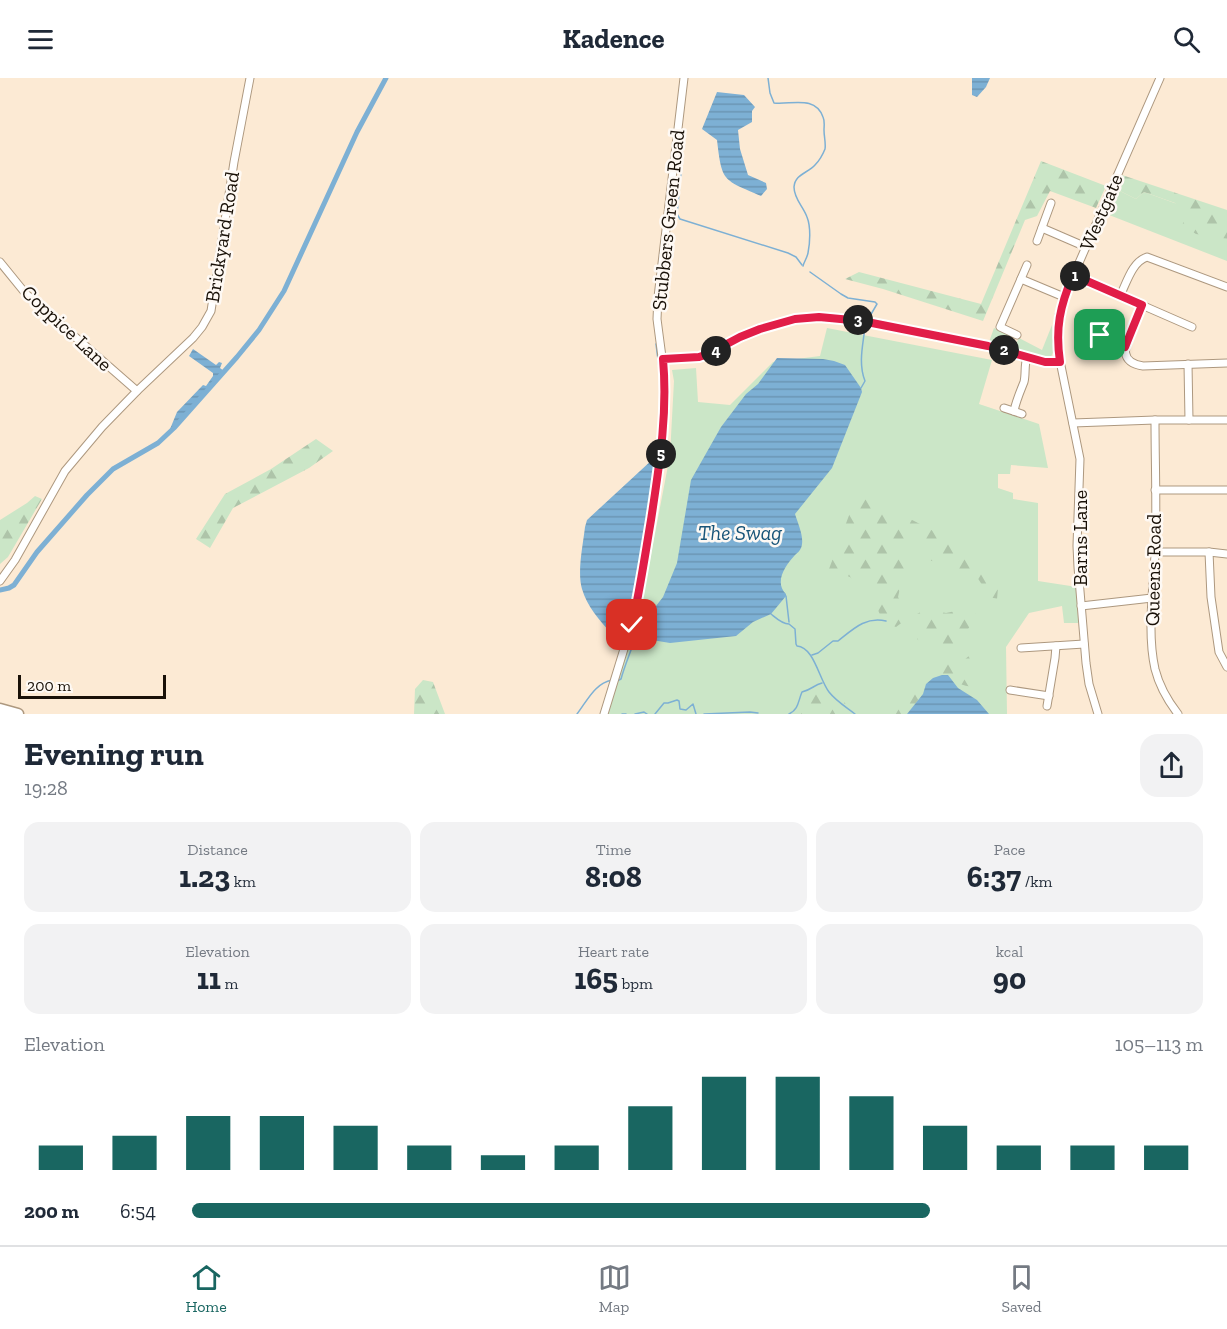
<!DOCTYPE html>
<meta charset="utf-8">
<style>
body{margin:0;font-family:"Zilla Slab",serif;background:#f2f2f3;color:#1f2937;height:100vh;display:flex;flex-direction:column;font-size:22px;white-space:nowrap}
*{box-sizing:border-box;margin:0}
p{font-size:20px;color:#747a83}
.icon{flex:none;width:33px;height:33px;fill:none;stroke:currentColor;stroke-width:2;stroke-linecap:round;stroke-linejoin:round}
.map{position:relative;height:636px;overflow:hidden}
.drawer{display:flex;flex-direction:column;background:#fff;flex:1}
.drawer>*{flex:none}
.scale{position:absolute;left:18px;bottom:15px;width:148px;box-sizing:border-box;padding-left:6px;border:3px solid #191108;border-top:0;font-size:16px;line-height:21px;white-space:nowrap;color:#191108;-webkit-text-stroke:4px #fef9f4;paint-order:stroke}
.pin{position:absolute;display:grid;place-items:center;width:51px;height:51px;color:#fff;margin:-26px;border-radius:12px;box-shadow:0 3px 9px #0006}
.km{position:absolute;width:30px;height:30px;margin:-15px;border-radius:50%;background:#222;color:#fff;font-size:16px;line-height:30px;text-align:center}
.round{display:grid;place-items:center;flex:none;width:63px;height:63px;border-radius:18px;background:#f2f2f3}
.head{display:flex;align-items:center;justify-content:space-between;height:102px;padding:0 24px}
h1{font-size:33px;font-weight:700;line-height:45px}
.stats{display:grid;grid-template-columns:repeat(3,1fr);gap:9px;height:102px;padding:6px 24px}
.stats div{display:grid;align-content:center;border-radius:15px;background:#f2f2f3;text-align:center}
.stats b{font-size:30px;font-weight:700}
.stats small{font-size:16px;font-weight:400}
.stats p{font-size:16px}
.chart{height:168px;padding:12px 24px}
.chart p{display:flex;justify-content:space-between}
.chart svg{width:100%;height:108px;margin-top:6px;stroke:#196661;stroke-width:6}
ul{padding:0 24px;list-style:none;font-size:20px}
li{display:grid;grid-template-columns:96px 72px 1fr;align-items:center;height:45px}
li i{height:15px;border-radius:8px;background:#196661}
header{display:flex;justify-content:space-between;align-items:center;height:78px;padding:0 24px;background:#fff;font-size:27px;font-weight:700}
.menu{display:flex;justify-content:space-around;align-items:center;height:84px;border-top:2px solid #e0e1e3;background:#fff;font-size:16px;color:#747a83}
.menu a{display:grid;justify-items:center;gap:3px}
.menu .active{color:#196661}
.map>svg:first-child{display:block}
</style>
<header><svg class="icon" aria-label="menu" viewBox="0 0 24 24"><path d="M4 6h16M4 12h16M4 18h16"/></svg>Kadence<svg class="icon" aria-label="search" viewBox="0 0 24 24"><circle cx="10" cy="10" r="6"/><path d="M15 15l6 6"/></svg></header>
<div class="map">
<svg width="1227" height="636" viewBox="0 0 1227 636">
<defs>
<pattern id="forest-firs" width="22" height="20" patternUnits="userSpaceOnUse" patternTransform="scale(1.5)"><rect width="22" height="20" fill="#cbe6c7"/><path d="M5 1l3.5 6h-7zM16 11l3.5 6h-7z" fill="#aec4a9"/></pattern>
<pattern id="water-rules" width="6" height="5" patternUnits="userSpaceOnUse" patternTransform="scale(1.5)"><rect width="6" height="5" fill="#7db0d4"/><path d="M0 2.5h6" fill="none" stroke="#6b96b4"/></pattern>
</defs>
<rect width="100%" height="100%" fill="#fcead4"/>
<g fill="#cbe6c7">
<polygon points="1116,111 1136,121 1144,114 1227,144 1227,183 1104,135"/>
<polygon points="1052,247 1054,272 1051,279 1043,281 989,264 994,250 1012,258 1010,262 1017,264 1019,260 1042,272"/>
<polygon points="827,250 992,282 979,326 1039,346 1048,390 1011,387 1010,396 998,396 998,410 1013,415 1013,421 1038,425 1038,503 1077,509 1078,545 1064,545 1062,528 1029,535 1006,569 1007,636 608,636 617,600 642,524 670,377 674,303 672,292 696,290 698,324 730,327 773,284 820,278"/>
</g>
<g fill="url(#forest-firs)">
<polygon points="1041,83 1106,108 1096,130 1050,113 1037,138 1025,142 983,243 883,211 845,201 859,194 981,226"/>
<polygon points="1122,97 1227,132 1227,161 1196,156 1182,147 1186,140 1175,125 1144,114 1136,121 1116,111"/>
<polygon points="316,361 333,373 309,390 233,430 210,470 196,461 225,416 271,391"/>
<polygon points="35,418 42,421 8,479 0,486 0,442 27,425"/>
<polygon points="868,419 966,470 985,489 998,510 997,521 990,519 975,496 929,482 920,469 907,460 892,468 901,479 909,492 900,510 898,519 903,528 904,543 896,549 883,544 871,515 850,499 829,491 854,424"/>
<path d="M 970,530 L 976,532 L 976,541 L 968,551 L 963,566 L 950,582 L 957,588 L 970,577 L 975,575 C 974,587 967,587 972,601 L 980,604 L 979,610 C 967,608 955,607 948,597 L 926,606 L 923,616 L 907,636 L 889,636 L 902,626 L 912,614 L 927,591 L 943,580 L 928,568 L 917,561 L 923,551 L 917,536 L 926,531 L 946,535 Z"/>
<polygon points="423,602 433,604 445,636 414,636 415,611"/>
<path d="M 824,610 C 839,616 844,623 853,636 L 801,636 L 814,617 Z"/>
</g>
<g fill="url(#water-rules)">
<polygon points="972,0 990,0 986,9 977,19 972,17"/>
<path d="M 717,14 L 744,17 L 755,29 L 752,33 L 752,44 L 738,52 L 740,71 L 748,97 L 766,105 L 767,111 L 761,118 C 723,101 722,105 717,62 L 702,51 Z"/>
<polygon points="193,271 216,287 219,284 222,285 220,290 224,293 168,356 177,334 203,307 206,308 213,298 213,295 189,278"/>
<path d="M 777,280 L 823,281 L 834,283 L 845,287 L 861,310 L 862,314 L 832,390 L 795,436 C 798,446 805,460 801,470 C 800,473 797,475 795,477 C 785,488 774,504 786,516 L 786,518 L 771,536 L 753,544 L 736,558 L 670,565 L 652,562 L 643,557 L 638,550 L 641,531 L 652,533 L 663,519 L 677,485 L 691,402 L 721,349 L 746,316 L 758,306 Z"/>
<path d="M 653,381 L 656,385 L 637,507 L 635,507 L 633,530 L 630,530 L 617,552 L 613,556 L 611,555 C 599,542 587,528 582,511 C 577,494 583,467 585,449 L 587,442 L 601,429 Z"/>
<polygon points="942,597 948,597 958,610 977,622 989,636 907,636 923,616 926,606 933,600"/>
</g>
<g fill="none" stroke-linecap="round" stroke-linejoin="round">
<g stroke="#7db0d4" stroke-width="1.5">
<path d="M 768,0 L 770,15 L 774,25 C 791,27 815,17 823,39 C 825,43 824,48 824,52 C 824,59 826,65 825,71 C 823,76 819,83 815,87 C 808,95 795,96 794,109 C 794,121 803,128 807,139 C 811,149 810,165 808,175 C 807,180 804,184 803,188"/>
<polyline points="678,86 680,90 681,95 677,136 680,141 788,175 796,179 802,187"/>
<polyline points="810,194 841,216 848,220 875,224 877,226 870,238"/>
<polyline points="656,266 662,313"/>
<path d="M 861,310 L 865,303 C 858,285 863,267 865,249"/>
<polyline points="658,369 662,322"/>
<polyline points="656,383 657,377"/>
<polyline points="786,518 789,544"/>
<path d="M 771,536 C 776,540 782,546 789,546 L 795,551 L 796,566 L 797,568 C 814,569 819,601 829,614 C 836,623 846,629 855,636"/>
<path d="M 812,577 L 818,575 L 833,563 L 838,563 C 853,551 866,538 886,543"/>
<path d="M 617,603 L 621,601 C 626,583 634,567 638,550"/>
<path d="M 577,636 C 587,623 595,605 612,602"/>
<polyline points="622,636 626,636"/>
<polyline points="635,636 644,634 647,636"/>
<polyline points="655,636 664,625 668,625 677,622 679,623 680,631 686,632 693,626 696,636"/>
<polyline points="704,636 750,634 758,635"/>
<path d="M 789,636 C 799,631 798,623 802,614 C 811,612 814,607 822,605"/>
</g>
<polyline stroke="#7db0d4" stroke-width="5" points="0,512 9,510 14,507 37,474 87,417 113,391 158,365 174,350 237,279 259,252 284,213 357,54 386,0"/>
<defs>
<g id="minor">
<polyline points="1042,150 1086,169"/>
<polyline points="1037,163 1051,125"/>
<polyline points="0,184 26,216 137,313"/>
<polyline points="1073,197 1192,249"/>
<polyline points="1021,201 1064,219"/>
<path d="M 1120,218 C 1127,204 1132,184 1147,179 L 1227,209"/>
<path d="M 1141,227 C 1138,234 1135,242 1132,250 C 1126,266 1117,284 1143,288 L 1227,285"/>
<polyline points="1017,257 1000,249 1027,187"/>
<polyline points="1099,259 1125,269"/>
<polyline points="663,281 691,280 708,276 749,255 782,244 807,240 833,240 862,243 977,265 1045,284 1060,283"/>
<polyline points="1188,286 1189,342"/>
<polyline points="1004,330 1022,336"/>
<path d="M 1014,333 C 1016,323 1020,314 1024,304 C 1026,296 1024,288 1027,279"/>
<path d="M 1155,342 C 1155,387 1157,432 1155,476 C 1153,513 1147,555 1155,591 C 1159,607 1168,623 1178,636"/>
<polyline points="1073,345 1155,342 1227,342"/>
<polyline points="1155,412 1227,412"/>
<polyline points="1155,474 1209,474 1227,476"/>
<polyline points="1209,474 1211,519 1219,574 1227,589"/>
<polyline points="0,503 15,482 65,393 102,349 137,313 193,260 202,249 211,233 234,84 250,0"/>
<polyline points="1081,528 1152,520"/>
<polyline points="1021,570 1084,566"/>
<polyline points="1010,612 1049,618"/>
<polyline points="1047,628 1055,580 1056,568"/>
<polyline points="604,636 635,535 661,373 665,331 665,302 657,241 658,219 684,0"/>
<polyline points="1098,636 1089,606 1086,585 1078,489 1077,468 1080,381 1060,283 1057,262 1059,237 1064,219 1160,0"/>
</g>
<polyline id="highway" points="0,631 18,636"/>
</defs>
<use href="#minor" stroke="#ad987f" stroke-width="9"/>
<use href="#highway" stroke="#ad987f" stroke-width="13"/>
<use href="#minor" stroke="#fff" stroke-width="7"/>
<use href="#highway" stroke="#fff" stroke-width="10"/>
</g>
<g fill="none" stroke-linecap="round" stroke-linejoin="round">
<defs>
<path id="route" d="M 632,547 C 640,512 645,477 651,442 C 659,389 668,336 663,281 L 699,279 L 708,276 L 740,259 L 760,251 L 795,241 L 819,239 L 862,243 L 988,268 L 1045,284 L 1060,284 C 1055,250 1060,228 1073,197 L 1142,227 L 1125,269 L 1099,259 L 1100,257"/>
</defs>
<use href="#route" stroke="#fff" stroke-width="12"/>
<use href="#route" stroke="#e11d48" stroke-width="8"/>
</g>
<g text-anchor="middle" stroke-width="5" stroke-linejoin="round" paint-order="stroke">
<g font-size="20" fill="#191108" stroke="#fef9f4">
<text transform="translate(1101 134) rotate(-67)" y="7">Westgate</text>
<text transform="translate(668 142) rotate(-84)" y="7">Stubbers Green Road</text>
<text transform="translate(222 159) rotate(-81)" y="7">Brickyard Road</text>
<text transform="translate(67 250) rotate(43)" y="7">Coppice Lane</text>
<text transform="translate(1080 460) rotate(-90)" y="7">Barns Lane</text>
<text transform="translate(1153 492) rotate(-89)" y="7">Queens Road</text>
</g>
<g font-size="21" font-style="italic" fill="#195579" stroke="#fef9f4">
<text x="740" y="462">The Swag</text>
</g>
</g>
</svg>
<div class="scale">200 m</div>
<div class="pin" style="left:1100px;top:257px;background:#1e9e55"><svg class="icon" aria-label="arrive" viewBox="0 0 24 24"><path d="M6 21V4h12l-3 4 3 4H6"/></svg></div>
<div class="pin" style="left:632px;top:547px;background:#d93025"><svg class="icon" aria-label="check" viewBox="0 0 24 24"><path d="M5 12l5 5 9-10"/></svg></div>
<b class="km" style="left:1075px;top:198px">1</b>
<b class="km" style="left:1004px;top:272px">2</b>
<b class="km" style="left:858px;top:242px">3</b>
<b class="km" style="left:716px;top:273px">4</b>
<b class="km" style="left:661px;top:376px">5</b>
</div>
<section class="drawer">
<div class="head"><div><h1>Evening run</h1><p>19:28</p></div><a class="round"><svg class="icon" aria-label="share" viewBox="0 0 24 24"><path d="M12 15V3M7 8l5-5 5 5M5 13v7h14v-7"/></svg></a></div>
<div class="stats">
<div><p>Distance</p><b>1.23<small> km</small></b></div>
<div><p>Time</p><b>8:08</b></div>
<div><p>Pace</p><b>6:37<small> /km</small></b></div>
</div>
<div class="stats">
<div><p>Elevation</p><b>11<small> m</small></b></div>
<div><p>Heart rate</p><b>165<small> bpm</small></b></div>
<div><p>kcal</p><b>90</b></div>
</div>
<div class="chart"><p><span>Elevation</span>105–113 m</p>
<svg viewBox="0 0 160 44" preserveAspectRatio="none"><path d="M5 44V34M15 44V30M25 44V22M35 44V22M45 44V26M55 44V34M65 44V38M75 44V34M85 44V18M95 44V6M105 44V6M115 44V14M125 44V26M135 44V34M145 44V34M155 44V34"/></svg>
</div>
<ul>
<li><b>200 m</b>6:54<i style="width:73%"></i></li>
</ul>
</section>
<nav class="menu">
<a class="active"><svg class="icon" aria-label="home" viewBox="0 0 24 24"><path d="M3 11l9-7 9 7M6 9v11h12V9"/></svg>Home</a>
<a><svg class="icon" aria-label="map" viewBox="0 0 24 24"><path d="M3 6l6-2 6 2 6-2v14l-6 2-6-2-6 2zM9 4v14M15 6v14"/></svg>Map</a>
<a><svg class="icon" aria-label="saved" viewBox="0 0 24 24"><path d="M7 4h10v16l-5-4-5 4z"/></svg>Saved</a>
</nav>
